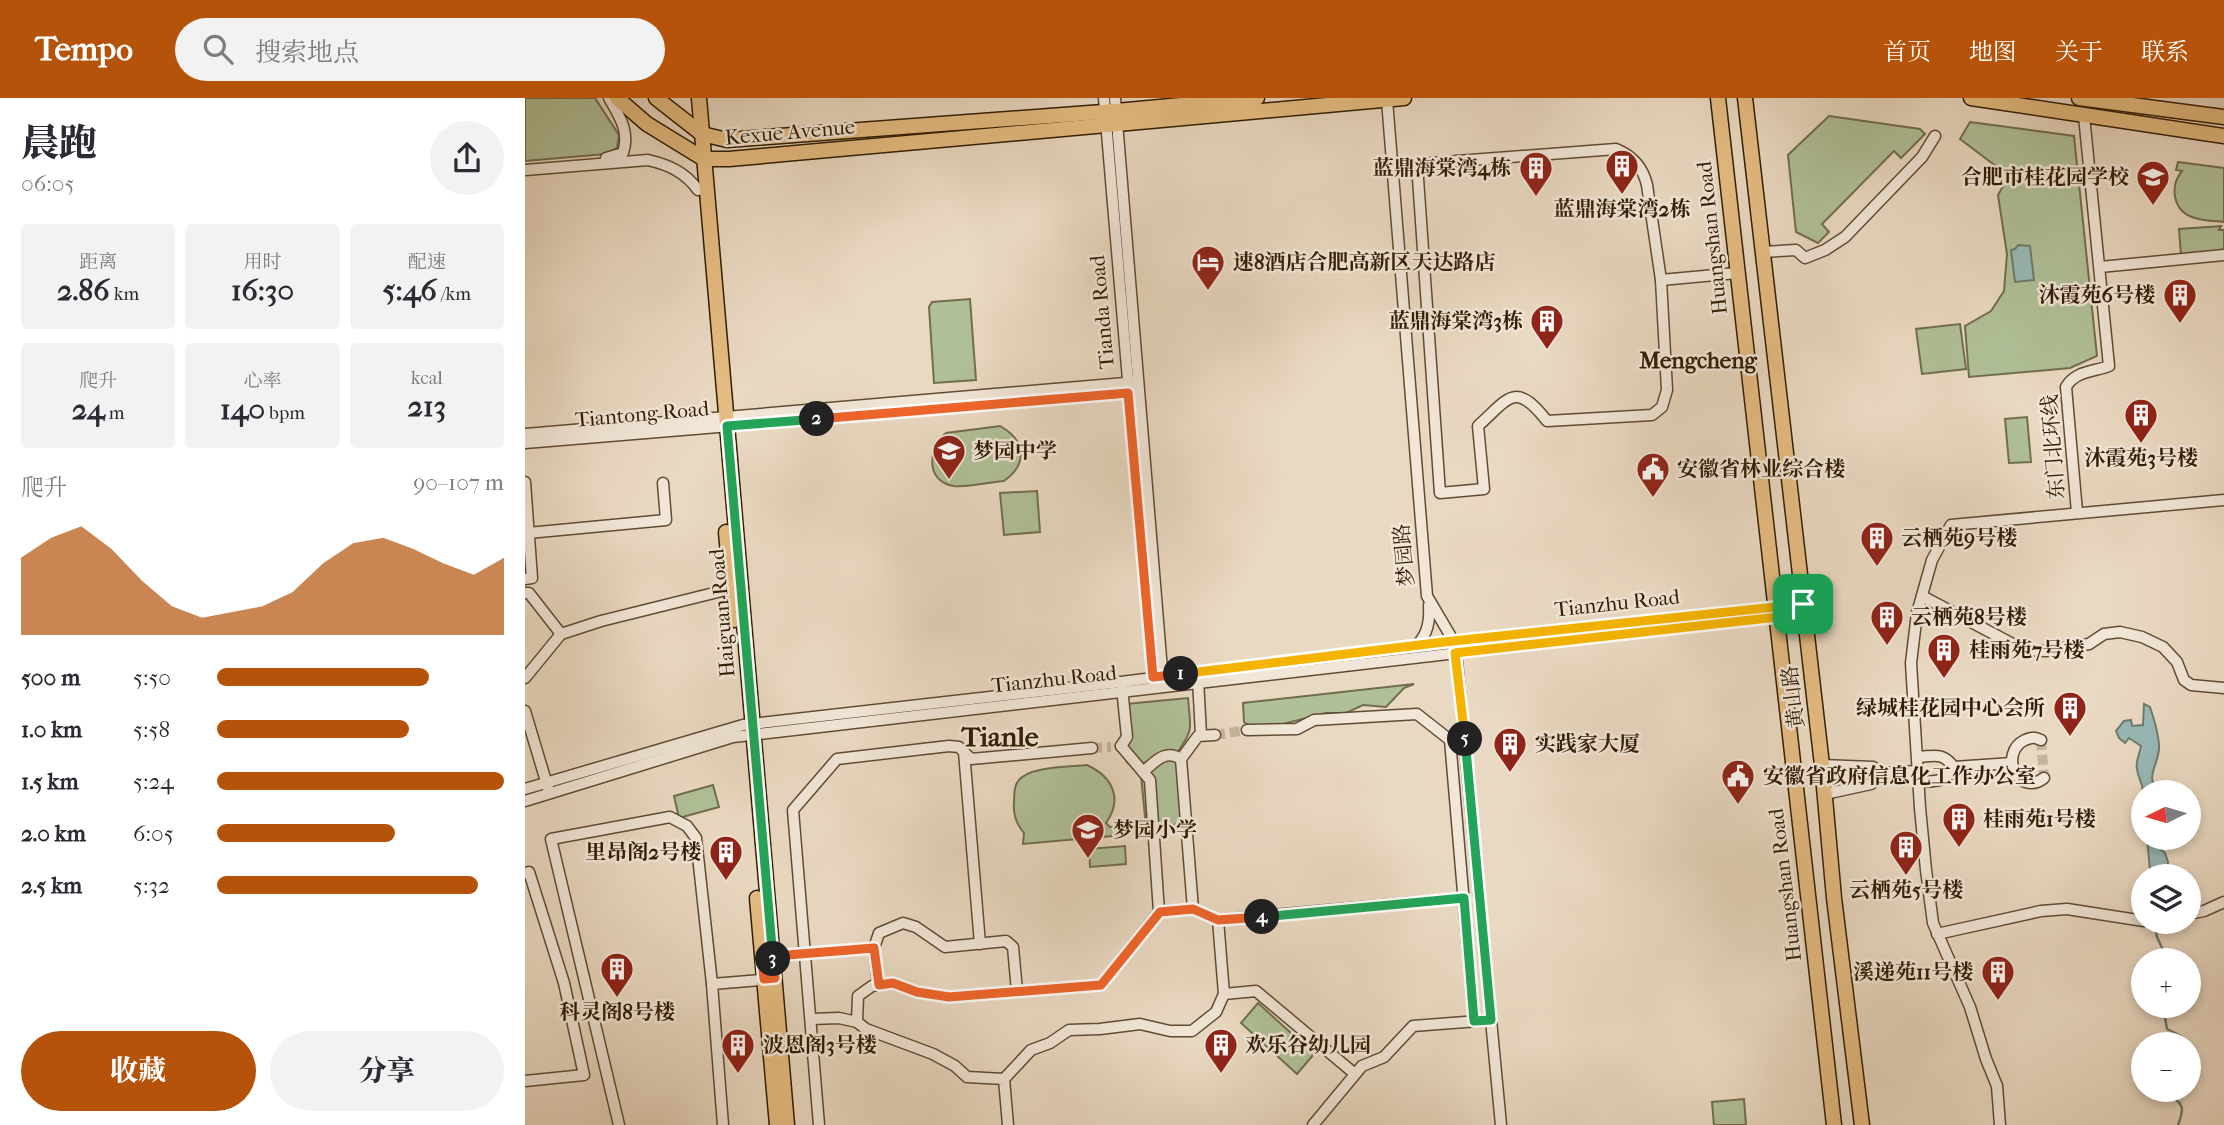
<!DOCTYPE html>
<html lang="zh">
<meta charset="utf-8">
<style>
body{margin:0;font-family:"IM FELL French Canon","Noto Serif SC",serif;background:#f2f2f3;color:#2b2b33;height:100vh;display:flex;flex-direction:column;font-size:26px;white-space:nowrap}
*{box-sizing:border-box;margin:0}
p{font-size:23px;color:#7c7c81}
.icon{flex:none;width:38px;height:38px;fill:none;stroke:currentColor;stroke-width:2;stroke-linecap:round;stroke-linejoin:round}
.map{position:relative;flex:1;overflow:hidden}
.details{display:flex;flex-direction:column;background:#fff;width:525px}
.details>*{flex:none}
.needle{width:46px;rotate:265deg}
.fabs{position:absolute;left:1606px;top:682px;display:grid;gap:14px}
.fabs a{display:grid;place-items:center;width:70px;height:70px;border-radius:50%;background:#fff;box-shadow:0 4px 10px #0003;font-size:35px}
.pin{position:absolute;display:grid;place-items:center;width:60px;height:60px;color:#fff;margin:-30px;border-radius:14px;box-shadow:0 4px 10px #0006}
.km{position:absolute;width:35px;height:35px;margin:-18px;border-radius:50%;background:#222;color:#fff;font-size:19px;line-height:35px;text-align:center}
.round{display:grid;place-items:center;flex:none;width:74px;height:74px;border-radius:37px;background:#f2f2f3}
.headline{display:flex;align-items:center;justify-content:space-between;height:119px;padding:0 21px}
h1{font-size:38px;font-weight:800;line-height:52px}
.metrics{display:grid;grid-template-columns:repeat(3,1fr);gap:10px;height:119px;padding:7px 21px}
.metrics div{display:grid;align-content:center;border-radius:7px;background:#f2f2f3;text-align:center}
.metrics b{font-size:30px;font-weight:800}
.metrics small{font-size:19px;font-weight:400}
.metrics p{font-size:19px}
.chart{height:196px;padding:14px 21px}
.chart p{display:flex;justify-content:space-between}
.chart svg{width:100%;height:126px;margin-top:7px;fill:#b45309;opacity:.7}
.button{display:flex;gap:14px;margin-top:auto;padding:14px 21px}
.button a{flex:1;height:80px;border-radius:42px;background:#b45309;color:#fff;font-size:28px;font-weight:800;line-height:80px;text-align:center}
.button a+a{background:#f2f2f3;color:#2b2b33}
ul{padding:0 21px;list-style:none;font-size:23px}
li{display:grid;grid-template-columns:112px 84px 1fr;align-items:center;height:52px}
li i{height:18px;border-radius:9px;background:#b45309}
header{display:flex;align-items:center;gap:42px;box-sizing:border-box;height:98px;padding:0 35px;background:#b45309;color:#fff}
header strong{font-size:33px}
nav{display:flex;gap:38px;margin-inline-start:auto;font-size:24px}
.search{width:490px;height:63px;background:#f2f2f3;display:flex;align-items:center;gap:18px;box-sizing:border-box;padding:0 24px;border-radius:38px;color:#7c7c81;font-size:26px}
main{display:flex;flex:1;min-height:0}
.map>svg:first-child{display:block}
</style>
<header>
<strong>Tempo</strong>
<div class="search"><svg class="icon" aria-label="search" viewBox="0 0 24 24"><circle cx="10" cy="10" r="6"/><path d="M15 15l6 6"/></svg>搜索地点</div>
<nav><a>首页</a><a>地图</a><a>关于</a><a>联系</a></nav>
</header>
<main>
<section class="details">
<div class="headline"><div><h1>晨跑</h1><p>06:05</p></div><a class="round"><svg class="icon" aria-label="share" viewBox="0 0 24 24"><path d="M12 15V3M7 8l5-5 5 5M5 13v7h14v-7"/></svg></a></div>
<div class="metrics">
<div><p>距离</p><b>2.86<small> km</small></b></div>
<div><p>用时</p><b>16:30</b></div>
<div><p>配速</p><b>5:46<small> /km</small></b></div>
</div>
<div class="metrics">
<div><p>爬升</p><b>24<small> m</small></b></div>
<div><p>心率</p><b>140<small> bpm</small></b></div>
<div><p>kcal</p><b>213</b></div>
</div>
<div class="chart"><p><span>爬升</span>90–107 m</p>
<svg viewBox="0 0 160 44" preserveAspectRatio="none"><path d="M0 44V17L10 10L20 6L30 14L40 25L50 34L60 38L70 36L80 34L90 29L100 19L110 12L120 10L130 14L140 19L150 23L160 17V44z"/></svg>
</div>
<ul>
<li><b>500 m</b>5:50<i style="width:74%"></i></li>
<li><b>1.0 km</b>5:58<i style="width:67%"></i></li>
<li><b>1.5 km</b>5:24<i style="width:100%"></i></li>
<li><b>2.0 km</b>6:05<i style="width:62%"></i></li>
<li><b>2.5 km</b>5:32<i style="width:91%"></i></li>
</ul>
<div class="button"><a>收藏</a><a>分享</a></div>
</section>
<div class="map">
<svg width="1699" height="1027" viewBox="0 0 1699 1027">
<rect width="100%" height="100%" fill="#ead9c2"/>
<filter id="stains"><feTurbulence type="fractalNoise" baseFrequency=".00286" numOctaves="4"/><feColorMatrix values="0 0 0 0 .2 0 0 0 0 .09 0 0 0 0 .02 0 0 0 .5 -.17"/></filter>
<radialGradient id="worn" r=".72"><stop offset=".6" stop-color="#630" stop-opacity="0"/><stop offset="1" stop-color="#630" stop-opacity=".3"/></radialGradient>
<g fill="#b0c098" stroke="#716e4e" stroke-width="2">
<polygon points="0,0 70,0 94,37 92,50 81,56 0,63"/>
<polygon points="1304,18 1395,31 1400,36 1376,60 1369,53 1297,126 1304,134 1293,145 1271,134 1263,57"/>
<polygon points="1445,24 1549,38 1572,258 1545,270 1444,279 1440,228 1466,213 1479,193 1482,156 1473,97 1484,78 1435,41"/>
<path d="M 1653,64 L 1699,70 L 1699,124 C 1690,123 1679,123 1670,120 C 1648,114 1644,89 1657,73 L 1651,72 Z"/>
<polygon points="1696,128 1694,132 1699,132 1699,153 1656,157 1654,131"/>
<polygon points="445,201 451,282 409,285 404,209 407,204"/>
<polygon points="1435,226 1441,271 1397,276 1391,231"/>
<polygon points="1502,319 1506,364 1484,365 1480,321"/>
<path d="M 475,328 C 500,342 504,365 479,383 C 465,384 441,390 428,388 C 400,383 403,350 421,335 Z"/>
<polygon points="512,393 515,434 479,437 475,395"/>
<polygon points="889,586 879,590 861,609 838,607 821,615 801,615 758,626 725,628 719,624 718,605"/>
<path d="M 663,600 C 665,629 670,630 652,655 L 658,726 L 621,729 L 616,678 L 601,663 L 598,617 L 601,606 Z"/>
<path d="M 562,667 C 588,679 598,701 581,725 L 585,729 L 597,729 L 598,737 L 498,746 L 499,735 C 491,726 488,716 489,704 C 489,698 489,688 493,683 C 504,668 544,669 562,667 Z"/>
<polygon points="188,687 194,709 154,720 149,698"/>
<polygon points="600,748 601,766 565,769 564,751"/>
<polygon points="733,905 789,956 772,976 716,925"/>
<polygon points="1219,1001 1221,1027 1189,1027 1187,1004"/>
</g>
<g fill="#98b9b7" stroke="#6f7b6f" stroke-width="2">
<polygon points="1493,147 1505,148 1509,182 1490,184 1486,152 1490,151"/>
<path d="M 1619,606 L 1625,609 C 1629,621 1634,636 1634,649 C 1635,664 1618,681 1634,692 L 1633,695 L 1619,695 L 1619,701 L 1616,699 C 1621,688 1613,682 1612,671 C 1610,663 1615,656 1616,648 L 1604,640 L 1600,645 L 1594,640 L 1591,633 L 1599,623 L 1606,622 L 1607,628 L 1618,627 Z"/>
<polygon points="1622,740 1636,740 1634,750 1640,755 1643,764 1642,779 1628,779 1625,772"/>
</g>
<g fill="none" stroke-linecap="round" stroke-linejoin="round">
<g stroke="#6f7b6f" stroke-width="2.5">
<polyline points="1629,824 1632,839 1643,863"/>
<polyline points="1641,908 1639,914 1642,931 1656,938 1657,947"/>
<path d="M 1639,992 C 1655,1006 1662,1004 1653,1027"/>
</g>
<g stroke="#c5b39c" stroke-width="10" stroke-dasharray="10 5" stroke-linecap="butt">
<polyline points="690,637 722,632"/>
<polyline points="1516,642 1519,680"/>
<polyline points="567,650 586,649"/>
</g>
<defs>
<g id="minor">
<polyline points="579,0 629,587"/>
<polyline points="590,0 638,584"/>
<polyline points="862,2 902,498 925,537 932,564 976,1027"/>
<path d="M 1091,51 C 1108,58 1118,69 1122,87 L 1136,182 L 1142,292 L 1137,309 L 1127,317 L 1022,323 C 990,283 985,299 953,328 L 959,391 L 915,395 L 892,66 Z"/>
<path d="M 81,60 L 98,55 C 105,34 95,19 84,0"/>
<path d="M 0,72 L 123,62 C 144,67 160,74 173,92"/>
<polyline points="1238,154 1271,152 1280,160 1300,152 1320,139 1397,59 1410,38"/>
<polyline points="1575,169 1699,157"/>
<polyline points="1136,182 1212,175"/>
<polyline points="0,336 612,284"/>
<polyline points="0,345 613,294"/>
<polyline points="0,384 7,480 0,481"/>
<path d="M 1552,414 L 1541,289 C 1550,273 1568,274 1584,268 L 1559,18"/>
<polyline points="3,435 141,422 138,385"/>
<polyline points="0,495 4,495 36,536 76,523 213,489"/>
<polyline points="1397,498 1499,552 1521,553 1564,546 1579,536 1595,534 1617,539 1638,549 1652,564 1659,582 1666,587 1699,590"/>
<path d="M 891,548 C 903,536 905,523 904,507"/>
<polyline points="0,580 36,536"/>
<polyline points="673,581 676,637"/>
<polyline points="0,613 23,690"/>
<polyline points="722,632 772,631 789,622 892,616 925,642 949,923"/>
<path d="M 1516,642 C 1510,639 1507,639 1500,642 C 1473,655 1493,700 1519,680"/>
<polyline points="596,648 625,682 634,814"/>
<polyline points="596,648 602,639 597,590"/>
<polyline points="439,654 455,846"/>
<path d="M 1393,659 C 1410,658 1417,654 1429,669"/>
<polyline points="1297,667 1348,669 1358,675 1393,673"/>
<polyline points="1429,669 1487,665"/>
<path d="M 618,674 C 631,663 640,651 656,661"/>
<path d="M 1394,684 C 1409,683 1422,685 1429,669"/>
<polyline points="0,691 218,627 596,584 919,544 1278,506"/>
<polyline points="1300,696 1346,686 1358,675"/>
<polyline points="0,703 208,639 1251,518"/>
<polyline points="0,775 4,774 39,885 59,977 0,983"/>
<polyline points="668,811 656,661 673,638 690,637"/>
<polyline points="1664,816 1679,813 1699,804"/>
<polyline points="693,822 939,800"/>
<polyline points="1412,836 1516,813 1542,811 1619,823"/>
<polyline points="240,859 349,850"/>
<polyline points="187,886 247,881"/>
<polyline points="353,887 349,850 354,835 378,825 391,829 420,849 481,843 488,849 492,893"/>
<polyline points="699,896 731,893 830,976"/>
<polyline points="286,921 314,920 332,924"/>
<polyline points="479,981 442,979 430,968 408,956 341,931 332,924 333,898 347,888 368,885 392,894 424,899 576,887 634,814 668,811 693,822 699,896 691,914 667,933 645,933 615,926 575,931 544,932 525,945 506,952 479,981 483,1027"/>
<polyline points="94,1027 26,741 145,719 162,728 171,740 187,886 198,1027"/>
<polyline points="294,1027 268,712 312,661 424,648 434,649 446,661 567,650"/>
<polyline points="788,1027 837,968 859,959 888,928 966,922"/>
<polyline points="1475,1027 1472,988 1461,961 1445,909 1408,825 1401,772 1395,710 1386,565 1392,515 1407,462 1426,427 1699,402"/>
</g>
<g id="major">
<path d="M 92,0 L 122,26 L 179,61 L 204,61 C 429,42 654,20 879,0"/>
<polyline points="131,0 177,36 202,42 591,13 732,0"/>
<polyline points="174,0 262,1027"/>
<polyline points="1193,0 1309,1027"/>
<polyline points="1220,0 1297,667 1309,800 1337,1027"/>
<polyline points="1446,0 1699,38"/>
<polyline points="1554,0 1699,19"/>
<polyline points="201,434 209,522"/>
<polyline points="1251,518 1279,516"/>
<polyline points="232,800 252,1027"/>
</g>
</defs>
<use href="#minor" stroke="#604c33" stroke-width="13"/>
<use href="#major" stroke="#321d03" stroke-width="17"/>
<use href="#minor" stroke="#f1e6d7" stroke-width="10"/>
<use href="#major" stroke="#e5bc81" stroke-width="14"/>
</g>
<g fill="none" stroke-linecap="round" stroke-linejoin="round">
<defs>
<polyline id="split-1" points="656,576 919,544 1278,506"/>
<polyline id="split-2" points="292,321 603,295 628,579 656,576"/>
<polyline id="split-3" points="248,861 202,328 292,321"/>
<polyline id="split-4" points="248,861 250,880 239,881 237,859 349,850 354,887 368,885 392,894 424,899 576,887 635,814 668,811 693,822 737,819"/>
<polyline id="split-5" points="737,819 939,800 949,923 966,922 940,641"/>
<polyline id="split-6" points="940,641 930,555 1279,516 1278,506"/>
</defs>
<use href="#split-1" stroke="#fff" stroke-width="14"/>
<use href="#split-2" stroke="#fff" stroke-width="14"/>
<use href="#split-3" stroke="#fff" stroke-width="14"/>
<use href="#split-4" stroke="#fff" stroke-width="14"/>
<use href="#split-5" stroke="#fff" stroke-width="14"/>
<use href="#split-6" stroke="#fff" stroke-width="14"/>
<use href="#split-1" stroke="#f5b400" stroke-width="9"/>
<use href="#split-2" stroke="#f0652b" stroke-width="9"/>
<use href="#split-3" stroke="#22a559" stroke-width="9"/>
<use href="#split-4" stroke="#f0652b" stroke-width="9"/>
<use href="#split-5" stroke="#22a559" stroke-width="9"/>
<use href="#split-6" stroke="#f5b400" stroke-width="9"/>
</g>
<defs>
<symbol id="building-pin" viewBox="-11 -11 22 30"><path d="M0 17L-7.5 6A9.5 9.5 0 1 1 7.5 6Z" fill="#8f2418" stroke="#f1e6d7"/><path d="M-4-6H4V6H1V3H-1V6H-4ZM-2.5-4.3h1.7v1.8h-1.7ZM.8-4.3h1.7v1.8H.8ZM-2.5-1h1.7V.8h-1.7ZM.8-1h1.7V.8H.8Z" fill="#fff"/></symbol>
<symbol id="school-pin" viewBox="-11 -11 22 30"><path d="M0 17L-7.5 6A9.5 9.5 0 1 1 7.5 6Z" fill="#8f2418" stroke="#f1e6d7"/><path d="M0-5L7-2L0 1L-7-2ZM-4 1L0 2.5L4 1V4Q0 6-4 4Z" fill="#fff"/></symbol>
<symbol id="hotel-pin" viewBox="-11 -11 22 30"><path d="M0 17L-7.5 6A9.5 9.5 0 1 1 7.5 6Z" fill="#8f2418" stroke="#f1e6d7"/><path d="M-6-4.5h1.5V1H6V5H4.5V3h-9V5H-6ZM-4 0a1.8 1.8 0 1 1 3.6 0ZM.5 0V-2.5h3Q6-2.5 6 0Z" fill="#fff"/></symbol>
<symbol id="civic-pin" viewBox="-11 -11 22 30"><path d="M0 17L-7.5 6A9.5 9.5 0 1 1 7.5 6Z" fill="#8f2418" stroke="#f1e6d7"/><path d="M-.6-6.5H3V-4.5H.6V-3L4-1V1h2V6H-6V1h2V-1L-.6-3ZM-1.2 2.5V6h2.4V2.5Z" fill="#fff"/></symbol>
</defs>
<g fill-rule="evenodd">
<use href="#building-pin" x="1078" y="49" width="38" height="52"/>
<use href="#building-pin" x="992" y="51" width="38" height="52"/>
<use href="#school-pin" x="1609" y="60" width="38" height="52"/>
<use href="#hotel-pin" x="664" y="145" width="38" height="52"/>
<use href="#building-pin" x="1636" y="178" width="38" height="52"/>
<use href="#building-pin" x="1003" y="204" width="38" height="52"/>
<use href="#building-pin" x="1597" y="298" width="38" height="52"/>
<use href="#school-pin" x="405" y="334" width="38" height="52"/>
<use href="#civic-pin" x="1109" y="352" width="38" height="52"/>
<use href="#building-pin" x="1333" y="421" width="38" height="52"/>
<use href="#building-pin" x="1343" y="500" width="38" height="52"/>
<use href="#building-pin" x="1400" y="533" width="38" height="52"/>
<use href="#building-pin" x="1526" y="591" width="38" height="52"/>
<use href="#building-pin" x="966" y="627" width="38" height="52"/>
<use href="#civic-pin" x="1194" y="659" width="38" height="52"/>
<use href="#building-pin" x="1415" y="702" width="38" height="52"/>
<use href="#school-pin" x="544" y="713" width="38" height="52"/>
<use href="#building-pin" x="1362" y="730" width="38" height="52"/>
<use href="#building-pin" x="182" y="735" width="38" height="52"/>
<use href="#building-pin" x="73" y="852" width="38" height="52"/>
<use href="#building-pin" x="1454" y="855" width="38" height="52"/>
<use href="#building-pin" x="194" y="928" width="38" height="52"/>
<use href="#building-pin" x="677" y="928" width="38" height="52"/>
</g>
<g text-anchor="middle" stroke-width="5" stroke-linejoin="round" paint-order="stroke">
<g font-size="21" fill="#321d03" stroke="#f1e6d7">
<text transform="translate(265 34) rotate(-5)" y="7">Kexue Avenue</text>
<text transform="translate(1187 140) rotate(-96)" y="7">Huangshan Road</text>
<text transform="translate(577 214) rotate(-95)" y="7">Tianda Road</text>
<text transform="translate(117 316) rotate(-5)" y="7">Tiantong Road</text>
<text transform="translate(1528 349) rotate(-94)" y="7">东门北环线</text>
<text transform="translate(879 457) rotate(-95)" y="7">梦园路</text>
<text transform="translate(1092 505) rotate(-6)" y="7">Tianzhu Road</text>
<text transform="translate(197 515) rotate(-95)" y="7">Haiguan Road</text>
<text transform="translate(529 581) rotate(-6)" y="7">Tianzhu Road</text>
<text transform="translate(1268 599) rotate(-97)" y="7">黄山路</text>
<text transform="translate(1260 787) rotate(-97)" y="7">Huangshan Road</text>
</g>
<g font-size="21" font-weight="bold" fill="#321d03" stroke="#f1e6d7" text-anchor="start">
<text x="986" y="77" text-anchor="end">蓝鼎海棠湾4栋</text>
<text x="1604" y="86" text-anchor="end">合肥市桂花园学校</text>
<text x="1097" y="118" text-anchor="middle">蓝鼎海棠湾2栋</text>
<text x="708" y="171">速8酒店合肥高新区天达路店</text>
<text x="1630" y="204" text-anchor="end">沐霞苑6号楼</text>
<text x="998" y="230" text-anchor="end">蓝鼎海棠湾3栋</text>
<text x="448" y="360">梦园中学</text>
<text x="1616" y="367" text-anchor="middle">沐霞苑3号楼</text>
<text x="1152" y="378">安徽省林业综合楼</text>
<text x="1376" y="447">云栖苑9号楼</text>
<text x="1386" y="526">云栖苑8号楼</text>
<text x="1444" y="559">桂雨苑7号楼</text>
<text x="1520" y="617" text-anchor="end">绿城桂花园中心会所</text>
<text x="1010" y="653">实践家大厦</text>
<text x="1238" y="685">安徽省政府信息化工作办公室</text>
<text x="1458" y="728">桂雨苑1号楼</text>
<text x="588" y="739">梦园小学</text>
<text x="176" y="761" text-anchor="end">里昂阁2号楼</text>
<text x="1381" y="799" text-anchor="middle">云栖苑5号楼</text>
<text x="1448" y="881" text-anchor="end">溪递苑11号楼</text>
<text x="92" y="921" text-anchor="middle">科灵阁8号楼</text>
<text x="238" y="954">波恩阁3号楼</text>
<text x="720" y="954">欢乐谷幼儿园</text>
</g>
<g font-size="23" font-weight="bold" fill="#321d03" stroke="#f1e6d7">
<text x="1173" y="270">Mengcheng</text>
</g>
<g font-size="28" font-weight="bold" fill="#321d03" stroke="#f1e6d7">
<text x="475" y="648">Tianle</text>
</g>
</g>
<rect width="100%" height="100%" filter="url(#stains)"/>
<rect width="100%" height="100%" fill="url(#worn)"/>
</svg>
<div class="fabs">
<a><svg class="needle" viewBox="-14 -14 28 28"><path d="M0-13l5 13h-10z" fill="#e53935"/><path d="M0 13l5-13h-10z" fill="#7c7c81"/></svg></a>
<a><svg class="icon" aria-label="layers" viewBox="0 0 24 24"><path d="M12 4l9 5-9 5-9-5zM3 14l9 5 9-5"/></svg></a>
<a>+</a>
<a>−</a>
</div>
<div class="pin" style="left:1278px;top:506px;background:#1e9e55"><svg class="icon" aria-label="arrive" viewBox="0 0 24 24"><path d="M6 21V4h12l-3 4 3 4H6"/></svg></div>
<b class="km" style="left:656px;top:576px">1</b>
<b class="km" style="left:292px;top:321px">2</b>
<b class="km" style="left:248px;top:861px">3</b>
<b class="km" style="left:737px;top:819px">4</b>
<b class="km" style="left:940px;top:641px">5</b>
</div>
</main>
